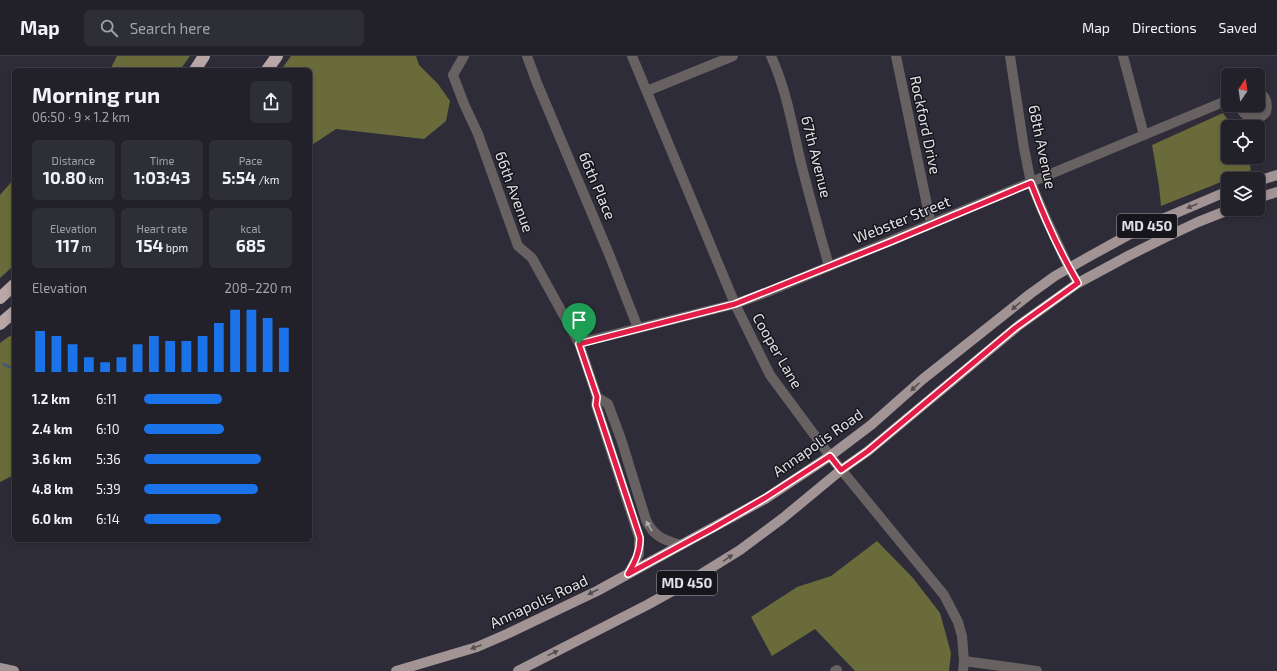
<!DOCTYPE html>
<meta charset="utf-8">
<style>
body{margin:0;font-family:"Exo 2",sans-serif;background:#2e2e36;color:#f1f3f6;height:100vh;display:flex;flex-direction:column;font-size:15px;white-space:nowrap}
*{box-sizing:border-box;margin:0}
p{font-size:13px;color:#a2a3a8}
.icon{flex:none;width:22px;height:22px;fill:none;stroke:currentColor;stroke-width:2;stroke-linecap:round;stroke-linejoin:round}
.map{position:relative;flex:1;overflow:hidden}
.side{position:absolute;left:12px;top:12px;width:300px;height:474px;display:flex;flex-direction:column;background:#22212a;border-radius:6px;box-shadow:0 2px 6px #0003,0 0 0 1px #3f3e47}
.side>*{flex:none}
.needle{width:26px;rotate:13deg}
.fabs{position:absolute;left:1221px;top:12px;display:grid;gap:8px}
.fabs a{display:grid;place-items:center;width:44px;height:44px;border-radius:6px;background:#22212a;box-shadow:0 2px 6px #0003,0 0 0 1px #3f3e47;font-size:20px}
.pin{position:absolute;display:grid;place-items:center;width:34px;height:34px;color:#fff;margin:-41px -17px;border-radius:50% 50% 50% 0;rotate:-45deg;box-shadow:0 0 4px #0007}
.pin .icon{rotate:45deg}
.round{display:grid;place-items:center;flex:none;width:42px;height:42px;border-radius:6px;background:#2e2e36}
.summary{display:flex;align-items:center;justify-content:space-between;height:68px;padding:0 20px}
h1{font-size:22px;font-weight:700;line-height:30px}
.metrics{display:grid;grid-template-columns:repeat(3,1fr);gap:6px;height:68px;padding:4px 20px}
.metrics div{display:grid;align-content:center;border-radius:6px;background:#2e2e36;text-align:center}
.metrics b{font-size:17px;font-weight:700}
.metrics small{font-size:11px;font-weight:400}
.metrics p{font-size:11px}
.chart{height:112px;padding:8px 20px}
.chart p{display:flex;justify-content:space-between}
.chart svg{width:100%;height:72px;margin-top:4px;stroke:#1a73e8;stroke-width:6}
ul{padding:0 20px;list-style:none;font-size:13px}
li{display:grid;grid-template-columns:64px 48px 1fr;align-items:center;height:30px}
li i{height:10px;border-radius:5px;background:#1a73e8}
header{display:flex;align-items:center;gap:24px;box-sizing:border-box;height:56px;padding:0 20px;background:#22212a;border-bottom:1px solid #3f3e47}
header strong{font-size:19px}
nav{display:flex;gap:22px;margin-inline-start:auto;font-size:14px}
.search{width:280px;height:36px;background:#2e2e36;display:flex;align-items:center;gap:10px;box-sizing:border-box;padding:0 14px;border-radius:6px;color:#a2a3a8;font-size:15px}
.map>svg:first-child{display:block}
</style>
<header>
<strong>Map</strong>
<div class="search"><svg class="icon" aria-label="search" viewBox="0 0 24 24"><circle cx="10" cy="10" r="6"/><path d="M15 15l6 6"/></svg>Search here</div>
<nav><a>Map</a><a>Directions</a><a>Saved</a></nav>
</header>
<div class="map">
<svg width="1277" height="615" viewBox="0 0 1277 615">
<rect width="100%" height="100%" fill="#2e2c38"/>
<g fill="#6a6b3a">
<polygon points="117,0 190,0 180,14 110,14"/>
<polygon points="291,0 416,0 419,9 438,28 450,45 446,65 424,83 336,73 312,89 310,93 310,14 281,14"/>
<polygon points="1223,57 1233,71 1228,71 1228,101 1248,101 1251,114 1161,150 1159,130 1152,89"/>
<polygon points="14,123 14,208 10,213 0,222 0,139"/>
<polygon points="14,277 14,419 0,426 0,287"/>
<polygon points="877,485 913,522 940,557 951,597 949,615 855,615 815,573 772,600 751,561 797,531 831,520"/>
</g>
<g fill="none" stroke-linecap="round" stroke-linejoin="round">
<polyline stroke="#465971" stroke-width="2.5" points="3,308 14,313"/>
<g stroke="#686161" stroke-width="10">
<polyline points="464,0 453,19 464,48 478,78 518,190 532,202 579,287 597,341 596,349 639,481 639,498 628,518"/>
<polyline points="527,0 537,27 609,198 638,272"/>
<polyline points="632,0 735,248 770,319 830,400 944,539 958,566 962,580 964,605 963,615"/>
<path d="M 771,0 C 786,33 792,68 800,103 C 809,139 819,175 829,210"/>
<polyline points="896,0 931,168"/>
<polyline points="1010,0 1024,92 1031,127 1043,156 1069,212 1078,227"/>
<polyline points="1123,0 1144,79"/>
<polyline points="647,35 733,0"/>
<path d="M 1239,49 C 1244,62 1257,67 1266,56 C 1268,47 1266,40 1258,36"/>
<polyline points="579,287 735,248 770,235 1228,44"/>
<path d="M 597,341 L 608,348 L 621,383 L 646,464 C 654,481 664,484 681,489"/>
<polyline points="964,605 1037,615"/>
<polyline points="835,615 837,614"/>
</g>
<g stroke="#a29394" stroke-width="10">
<polyline points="1258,125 1277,119"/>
<polyline points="1258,142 1277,136"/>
<polyline points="0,612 14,615"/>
<polyline points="396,615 477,591 507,578 597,535 765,443 830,400 871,369 923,323 1030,238 1055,220 1092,199 1141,172 1228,135"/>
<polyline points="518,615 647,549 685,528 740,494 783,462 841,414 868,395 1018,270 1078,227 1128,200 1164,182 1198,166 1231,153"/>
</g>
<g stroke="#b9a7a7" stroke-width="12">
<polyline points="195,14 204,0"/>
<polyline points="267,14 277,0"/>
<polyline points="0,242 14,229"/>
<polyline points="0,268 14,256"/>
</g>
</g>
<defs><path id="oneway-solid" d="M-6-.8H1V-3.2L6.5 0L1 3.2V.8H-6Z"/></defs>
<g fill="#554e51">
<use href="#oneway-solid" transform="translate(1192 150) rotate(157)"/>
<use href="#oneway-solid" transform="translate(1016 250) rotate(140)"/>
<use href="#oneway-solid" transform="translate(915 331) rotate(137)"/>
<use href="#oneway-solid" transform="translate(728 502) rotate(-34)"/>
<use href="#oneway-solid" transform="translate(593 536) rotate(153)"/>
<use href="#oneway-solid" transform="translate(476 591) rotate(160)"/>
<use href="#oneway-solid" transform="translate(553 597) rotate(-26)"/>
</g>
<use fill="#b1adb1" href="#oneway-solid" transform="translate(649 470) rotate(-121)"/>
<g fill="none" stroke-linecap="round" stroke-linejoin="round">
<defs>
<path id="route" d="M 1031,127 C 1044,161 1059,195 1078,227 L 1015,272 L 868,395 L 841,414 L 830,400 L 765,442 L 713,472 L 628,518 C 635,506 640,496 640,482 L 596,349 L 597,341 L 579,288 L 735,248 L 890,186 Z"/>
</defs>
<use href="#route" stroke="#fff" stroke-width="8"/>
<use href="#route" stroke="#e11d48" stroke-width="5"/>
</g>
<g text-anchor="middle" stroke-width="3" stroke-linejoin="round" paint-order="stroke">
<g fill="#16151b" stroke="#a4a3aa" stroke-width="1">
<rect x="1117" y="158" width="60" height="24" rx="3"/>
<rect x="657" y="515" width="60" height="24" rx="3"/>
</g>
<g font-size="14" font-weight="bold" fill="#e1e0e7">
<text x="1147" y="175">MD 450</text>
<text x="687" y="532">MD 450</text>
</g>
<g font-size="15" fill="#e1e0e7" stroke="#16151b">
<text transform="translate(925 69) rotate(78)" y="5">Rockford Drive</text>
<text transform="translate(1042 91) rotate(78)" y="5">68th Avenue</text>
<text transform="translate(816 101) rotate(76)" y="5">67th Avenue</text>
<text transform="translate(597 130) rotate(67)" y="5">66th Place</text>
<text transform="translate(514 136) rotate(70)" y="5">66th Avenue</text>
<text transform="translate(902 164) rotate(-22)" y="5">Webster Street</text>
<text transform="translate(777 295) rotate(60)" y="5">Cooper Lane</text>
<text transform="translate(818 387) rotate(-35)" y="5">Annapolis Road</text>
<text transform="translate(539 546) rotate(-25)" y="5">Annapolis Road</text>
</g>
</g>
</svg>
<div class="fabs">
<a><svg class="needle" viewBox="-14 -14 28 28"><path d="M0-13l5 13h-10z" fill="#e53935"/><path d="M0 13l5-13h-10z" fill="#a2a3a8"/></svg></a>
<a><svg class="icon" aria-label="locate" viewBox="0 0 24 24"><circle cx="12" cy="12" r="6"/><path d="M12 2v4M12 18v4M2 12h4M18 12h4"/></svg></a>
<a><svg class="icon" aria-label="layers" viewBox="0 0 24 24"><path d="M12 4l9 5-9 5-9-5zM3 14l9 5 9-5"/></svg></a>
</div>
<div class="pin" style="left:579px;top:288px;background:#1e9e55"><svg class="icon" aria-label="arrive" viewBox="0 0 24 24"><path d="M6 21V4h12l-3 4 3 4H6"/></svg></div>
<section class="side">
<div class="summary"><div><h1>Morning run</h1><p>06:50 · 9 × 1.2 km</p></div><a class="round"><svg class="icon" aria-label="share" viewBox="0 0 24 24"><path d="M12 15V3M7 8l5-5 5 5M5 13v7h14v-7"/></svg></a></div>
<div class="metrics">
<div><p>Distance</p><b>10.80<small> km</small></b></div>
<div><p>Time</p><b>1:03:43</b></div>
<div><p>Pace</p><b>5:54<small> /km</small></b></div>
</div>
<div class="metrics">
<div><p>Elevation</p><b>117<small> m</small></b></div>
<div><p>Heart rate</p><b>154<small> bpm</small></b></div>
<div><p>kcal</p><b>685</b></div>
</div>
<div class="chart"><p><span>Elevation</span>208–220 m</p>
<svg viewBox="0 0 160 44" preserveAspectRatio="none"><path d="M5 44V19M15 44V22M25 44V27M35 44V35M45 44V38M55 44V35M65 44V27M75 44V22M85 44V25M95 44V25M105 44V22M115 44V14M125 44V6M135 44V6M145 44V11M155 44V17"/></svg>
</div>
<ul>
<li><b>1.2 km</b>6:11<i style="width:53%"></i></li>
<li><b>2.4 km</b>6:10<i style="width:54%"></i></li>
<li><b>3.6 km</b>5:36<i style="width:79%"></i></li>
<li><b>4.8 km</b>5:39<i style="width:77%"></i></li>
<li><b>6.0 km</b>6:14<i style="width:52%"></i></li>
</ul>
</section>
</div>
